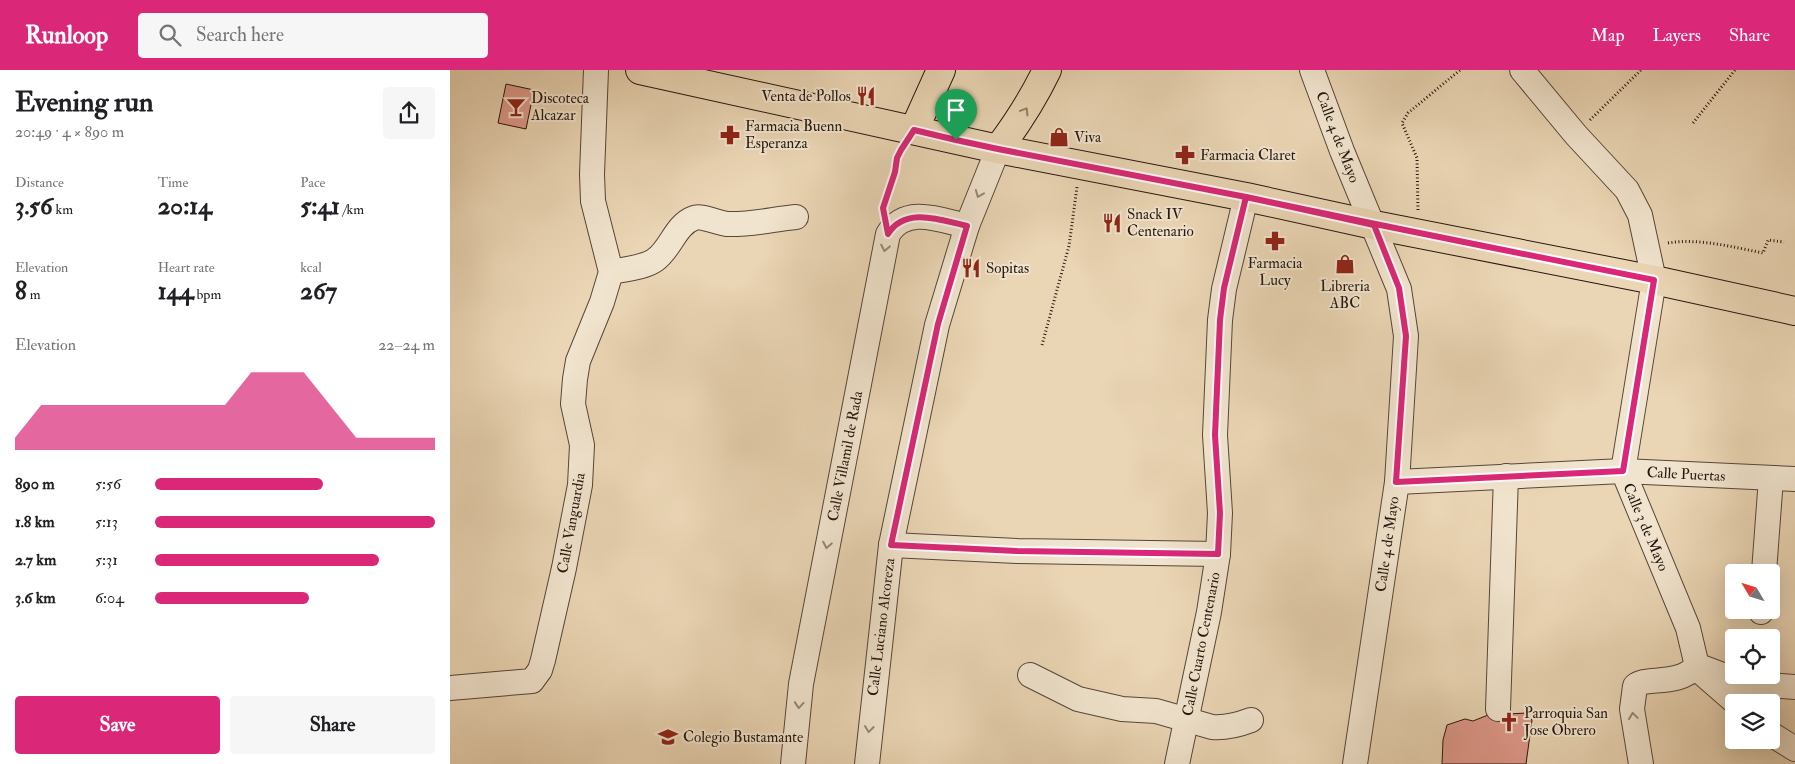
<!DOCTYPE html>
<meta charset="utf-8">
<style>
body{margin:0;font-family:"IM FELL Double Pica",serif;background:#f6f6f6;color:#202124;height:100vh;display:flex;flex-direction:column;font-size:19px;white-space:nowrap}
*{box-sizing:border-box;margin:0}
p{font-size:16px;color:#757577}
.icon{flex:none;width:28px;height:28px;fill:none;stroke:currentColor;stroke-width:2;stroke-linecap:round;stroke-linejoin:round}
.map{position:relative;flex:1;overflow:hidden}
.sheet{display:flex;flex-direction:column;background:#fff;width:450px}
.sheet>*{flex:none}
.needle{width:32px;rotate:308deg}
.tools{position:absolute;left:1275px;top:494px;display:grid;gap:10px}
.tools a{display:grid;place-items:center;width:55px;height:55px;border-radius:5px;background:#fff;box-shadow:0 5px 20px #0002;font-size:25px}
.pin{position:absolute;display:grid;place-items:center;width:42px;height:42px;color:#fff;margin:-51px -21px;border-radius:50% 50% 50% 0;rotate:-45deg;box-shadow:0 0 5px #0007}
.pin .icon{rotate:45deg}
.round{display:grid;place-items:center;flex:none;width:52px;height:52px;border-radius:5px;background:#f6f6f6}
.overview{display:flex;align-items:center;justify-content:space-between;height:85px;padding:0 15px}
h1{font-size:28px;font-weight:800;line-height:38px}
.metrics{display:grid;grid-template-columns:repeat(3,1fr);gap:8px;height:85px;padding:5px 15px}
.metrics div{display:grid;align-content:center}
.metrics b{font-size:25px;font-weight:800}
.metrics small{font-size:14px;font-weight:400}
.metrics p{font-size:14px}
.chart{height:140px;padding:10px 15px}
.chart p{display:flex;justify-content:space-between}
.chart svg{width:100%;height:90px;margin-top:5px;fill:#db2777;opacity:.7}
.primary-button{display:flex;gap:10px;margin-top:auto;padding:10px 15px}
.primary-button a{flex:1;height:58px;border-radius:5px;background:#db2777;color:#fff;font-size:20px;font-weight:800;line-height:58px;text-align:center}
.primary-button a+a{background:#f6f6f6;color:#202124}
ul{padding:0 15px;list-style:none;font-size:16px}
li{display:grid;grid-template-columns:80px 60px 1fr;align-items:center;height:38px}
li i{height:12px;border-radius:6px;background:#db2777}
header{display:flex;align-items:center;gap:30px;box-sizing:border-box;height:70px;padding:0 25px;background:#db2777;color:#fff}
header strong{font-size:24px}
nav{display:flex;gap:28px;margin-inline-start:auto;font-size:18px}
.search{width:350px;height:45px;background:#f6f6f6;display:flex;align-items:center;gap:12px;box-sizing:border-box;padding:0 18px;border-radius:5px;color:#757577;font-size:19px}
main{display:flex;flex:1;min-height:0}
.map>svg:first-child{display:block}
</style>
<header>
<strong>Runloop</strong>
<div class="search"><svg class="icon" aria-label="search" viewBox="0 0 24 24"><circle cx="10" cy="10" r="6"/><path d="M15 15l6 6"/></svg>Search here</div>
<nav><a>Map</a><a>Layers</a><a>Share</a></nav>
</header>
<main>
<section class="sheet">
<div class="overview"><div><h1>Evening run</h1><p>20:49 · 4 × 890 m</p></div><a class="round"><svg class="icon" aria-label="share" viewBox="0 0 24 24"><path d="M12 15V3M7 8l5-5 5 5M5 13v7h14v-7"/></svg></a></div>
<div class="metrics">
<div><p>Distance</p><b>3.56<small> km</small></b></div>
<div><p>Time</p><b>20:14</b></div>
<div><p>Pace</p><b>5:41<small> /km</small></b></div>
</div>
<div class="metrics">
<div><p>Elevation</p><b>8<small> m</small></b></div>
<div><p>Heart rate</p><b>144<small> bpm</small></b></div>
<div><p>kcal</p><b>267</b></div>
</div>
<div class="chart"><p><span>Elevation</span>22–24 m</p>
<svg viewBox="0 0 160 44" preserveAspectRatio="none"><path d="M0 44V38L10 22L20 22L30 22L40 22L50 22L60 22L70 22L80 22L90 6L100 6L110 6L120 22L130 38L140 38L150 38L160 38V44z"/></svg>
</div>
<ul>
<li><b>890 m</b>5:56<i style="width:60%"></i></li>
<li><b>1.8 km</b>5:13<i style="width:100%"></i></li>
<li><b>2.7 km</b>5:31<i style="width:80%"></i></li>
<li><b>3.6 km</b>6:04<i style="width:55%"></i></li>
</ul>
<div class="primary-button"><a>Save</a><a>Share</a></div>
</section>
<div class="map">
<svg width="1345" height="694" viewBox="0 0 1345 694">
<rect width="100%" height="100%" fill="#ead5b4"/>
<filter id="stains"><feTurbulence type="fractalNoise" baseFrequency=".004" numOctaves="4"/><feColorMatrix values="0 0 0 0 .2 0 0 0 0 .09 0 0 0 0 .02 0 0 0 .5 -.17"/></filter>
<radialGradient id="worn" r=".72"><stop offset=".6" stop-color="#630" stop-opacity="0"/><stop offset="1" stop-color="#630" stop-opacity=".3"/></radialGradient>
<g fill="#df998b" stroke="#25170f">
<polygon points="56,14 84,20 76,59 48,53"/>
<polygon points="1077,643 1082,650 1076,694 992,694 993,670 997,655 1015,649 1023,651 1038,645"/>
</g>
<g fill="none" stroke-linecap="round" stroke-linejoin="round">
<defs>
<g id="minor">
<polyline points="862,0 892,81 949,219 956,266 947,412 905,694"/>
<polyline points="1072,0 1126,65 1177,120 1190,145 1204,210 1173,401 1238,558 1247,596 1254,605 1285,632"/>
<path d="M 161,202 C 174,199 194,198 205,190 C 221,179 225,155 244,148 C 251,145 268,153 277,154 C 300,155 324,149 346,147"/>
<polyline points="947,412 1173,401 1345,409"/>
<polyline points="441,475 567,481 768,484"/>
<polyline points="1314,502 1321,408"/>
<polyline points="1311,542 1311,540"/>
<polyline points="1254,598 1294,613 1345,617"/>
<path d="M 580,605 L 628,629 L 672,639 L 706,641 L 762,657 C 776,658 788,655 801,650"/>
<polyline points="0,618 82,611 90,600 93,590 114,498 130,415 132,375 123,334 125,309 128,291 152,232 161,202 143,131 142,104 146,0"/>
<polyline points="1048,639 1056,406"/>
<polyline points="1321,664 1345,679"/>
<path d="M 343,694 L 351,614 L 438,164 C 456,135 490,150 517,156"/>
<polyline points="417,694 441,475 487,255 517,156 548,79"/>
<polyline points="727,694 759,542 768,484 770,443 765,365 770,250 774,219 796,127"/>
<path d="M 1191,694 L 1182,639 L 1185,616 C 1196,606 1227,617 1247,596"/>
</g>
<g id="major">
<polyline points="190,0 548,79 796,127 924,155 1204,210 1345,241"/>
<polyline points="464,60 491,0"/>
<path d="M 548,79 C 567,54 583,29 597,0"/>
</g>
</defs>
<use href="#minor" stroke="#564638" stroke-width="26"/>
<use href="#major" stroke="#25170f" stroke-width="30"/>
<g stroke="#25170f" stroke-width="3" stroke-dasharray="1 2.5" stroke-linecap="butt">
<polyline points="1140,50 1191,0"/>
<polyline points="1243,53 1285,0"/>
<polyline points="433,137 450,81"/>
<polyline points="968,140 967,88 952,53 958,43 1010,0"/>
<path d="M 1218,173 C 1248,168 1283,177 1313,183 L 1318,170 L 1334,172"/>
<polyline points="592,275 619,176 627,117"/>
</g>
<use href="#minor" stroke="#f1e4ce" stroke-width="24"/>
<use href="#major" stroke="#ead5b4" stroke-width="28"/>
</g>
<defs><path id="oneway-chevron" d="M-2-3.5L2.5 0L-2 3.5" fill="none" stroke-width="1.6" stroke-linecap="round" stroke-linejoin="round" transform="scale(1.25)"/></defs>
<use stroke="#91806a" href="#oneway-chevron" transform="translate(575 41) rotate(-59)"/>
<g stroke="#958878">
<use href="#oneway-chevron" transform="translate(529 124) rotate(112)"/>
<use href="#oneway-chevron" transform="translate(435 178) rotate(101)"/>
<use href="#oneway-chevron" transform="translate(377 475) rotate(101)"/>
<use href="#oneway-chevron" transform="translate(349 635) rotate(95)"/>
<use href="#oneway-chevron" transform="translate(1183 646) rotate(-98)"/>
<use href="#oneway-chevron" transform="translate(419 659) rotate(97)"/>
</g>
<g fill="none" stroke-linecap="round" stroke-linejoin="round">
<defs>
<path id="route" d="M 506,70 L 548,79 L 796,127 L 924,155 L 949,218 L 956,266 L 946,412 L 1173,401 L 1204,210 C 1068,183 932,156 796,127 L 774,218 L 770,250 L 765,365 L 770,443 L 768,484 L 567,481 L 441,475 L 488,254 L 517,156 C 491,150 455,136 438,164 L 433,138 L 445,102 L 447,88 L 451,80 L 464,60 L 506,70"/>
</defs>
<use href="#route" stroke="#fff" stroke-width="10"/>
<use href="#route" stroke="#db2777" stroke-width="6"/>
</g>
<defs>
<symbol id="restaurant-bare" viewBox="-9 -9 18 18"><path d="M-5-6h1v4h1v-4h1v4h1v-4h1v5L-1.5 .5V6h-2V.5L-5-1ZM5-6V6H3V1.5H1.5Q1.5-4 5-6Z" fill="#8f2418" stroke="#f1e4ce" stroke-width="2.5" paint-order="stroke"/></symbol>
<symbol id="bar-bare" viewBox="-9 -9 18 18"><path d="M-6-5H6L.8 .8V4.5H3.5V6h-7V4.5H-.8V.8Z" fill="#8f2418" stroke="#f1e4ce" stroke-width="2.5" paint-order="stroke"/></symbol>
<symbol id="pharmacy-bare" viewBox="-9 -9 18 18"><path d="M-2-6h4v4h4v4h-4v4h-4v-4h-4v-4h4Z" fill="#8f2418" stroke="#f1e4ce" stroke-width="2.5" paint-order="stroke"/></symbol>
<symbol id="shop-bare" viewBox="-9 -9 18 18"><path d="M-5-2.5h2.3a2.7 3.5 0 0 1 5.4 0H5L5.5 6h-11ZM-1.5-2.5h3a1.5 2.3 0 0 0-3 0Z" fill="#8f2418" stroke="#f1e4ce" stroke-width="2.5" paint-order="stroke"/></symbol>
<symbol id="church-bare" viewBox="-9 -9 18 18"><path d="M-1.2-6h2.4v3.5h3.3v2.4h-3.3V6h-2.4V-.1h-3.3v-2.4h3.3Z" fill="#8f2418" stroke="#f1e4ce" stroke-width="2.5" paint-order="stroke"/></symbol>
<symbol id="school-bare" viewBox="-9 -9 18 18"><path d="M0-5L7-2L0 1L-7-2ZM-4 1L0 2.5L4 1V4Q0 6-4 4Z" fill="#8f2418" stroke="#f1e4ce" stroke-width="2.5" paint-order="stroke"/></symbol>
</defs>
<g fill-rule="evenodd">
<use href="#restaurant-bare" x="402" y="12" width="28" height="28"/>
<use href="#bar-bare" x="52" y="23" width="28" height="28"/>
<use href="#pharmacy-bare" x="266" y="51" width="28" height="28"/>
<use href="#shop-bare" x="595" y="53" width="28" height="28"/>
<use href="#pharmacy-bare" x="721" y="71" width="28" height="28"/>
<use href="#restaurant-bare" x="648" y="139" width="28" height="28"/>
<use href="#pharmacy-bare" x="811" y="157" width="28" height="28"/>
<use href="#shop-bare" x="881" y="180" width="28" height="28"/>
<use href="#restaurant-bare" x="507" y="184" width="28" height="28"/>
<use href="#church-bare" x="1045" y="638" width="28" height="28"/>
<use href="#school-bare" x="204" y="653" width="28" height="28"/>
</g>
<g text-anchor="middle" stroke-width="4" stroke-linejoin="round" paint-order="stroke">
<g font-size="15" fill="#25170f" stroke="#f1e4ce" text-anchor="start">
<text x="401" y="31" text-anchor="end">Venta de Pollos</text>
<text x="81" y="33">Discoteca<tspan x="81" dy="17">Alcazar</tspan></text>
<text x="295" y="61">Farmacia Buenn<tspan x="295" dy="17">Esperanza</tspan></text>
<text x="624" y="72">Viva</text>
<text x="750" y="90">Farmacia Claret</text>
<text x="677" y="149">Snack IV<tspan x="677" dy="17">Centenario</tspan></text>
<text x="825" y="198" text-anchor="middle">Farmacia<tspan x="825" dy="17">Lucy</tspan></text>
<text x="536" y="203">Sopitas</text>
<text x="895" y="221" text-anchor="middle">Libreria<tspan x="895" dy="17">ABC</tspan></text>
<text x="1074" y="648">Parroquia San<tspan x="1074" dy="17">Jose Obrero</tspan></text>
<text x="233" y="672">Colegio Bustamante</text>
</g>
<g font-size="15" fill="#25170f" stroke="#f1e4ce">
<text transform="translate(888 67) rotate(69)" y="5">Calle 4 de Mayo</text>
<text transform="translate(395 386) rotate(-79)" y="5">Calle Villamil de Rada</text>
<text transform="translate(1236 404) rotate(3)" y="5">Calle Puertas</text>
<text transform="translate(121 453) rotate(-80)" y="5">Calle Vanguardia</text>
<text transform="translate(1196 457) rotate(67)" y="5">Calle 3 de Mayo</text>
<text transform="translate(937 474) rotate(-82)" y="5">Calle 4 de Mayo</text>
<text transform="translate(431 557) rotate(-83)" y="5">Calle Luciano Alcoreza</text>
<text transform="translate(751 574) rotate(-79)" y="5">Calle Cuarto Centenario</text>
</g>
</g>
<rect width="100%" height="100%" filter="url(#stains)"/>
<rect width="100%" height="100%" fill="url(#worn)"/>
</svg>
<div class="tools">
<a><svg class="needle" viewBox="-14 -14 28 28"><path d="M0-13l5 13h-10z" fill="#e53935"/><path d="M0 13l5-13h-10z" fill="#757577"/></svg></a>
<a><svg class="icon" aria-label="locate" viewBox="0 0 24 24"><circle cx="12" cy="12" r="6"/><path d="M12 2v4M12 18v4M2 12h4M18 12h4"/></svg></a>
<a><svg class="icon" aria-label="layers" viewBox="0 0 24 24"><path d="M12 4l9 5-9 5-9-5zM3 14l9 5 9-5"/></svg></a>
</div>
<div class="pin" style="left:506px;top:70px;background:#1e9e55"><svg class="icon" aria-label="arrive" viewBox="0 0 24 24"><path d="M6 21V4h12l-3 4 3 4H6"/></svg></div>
</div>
</main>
